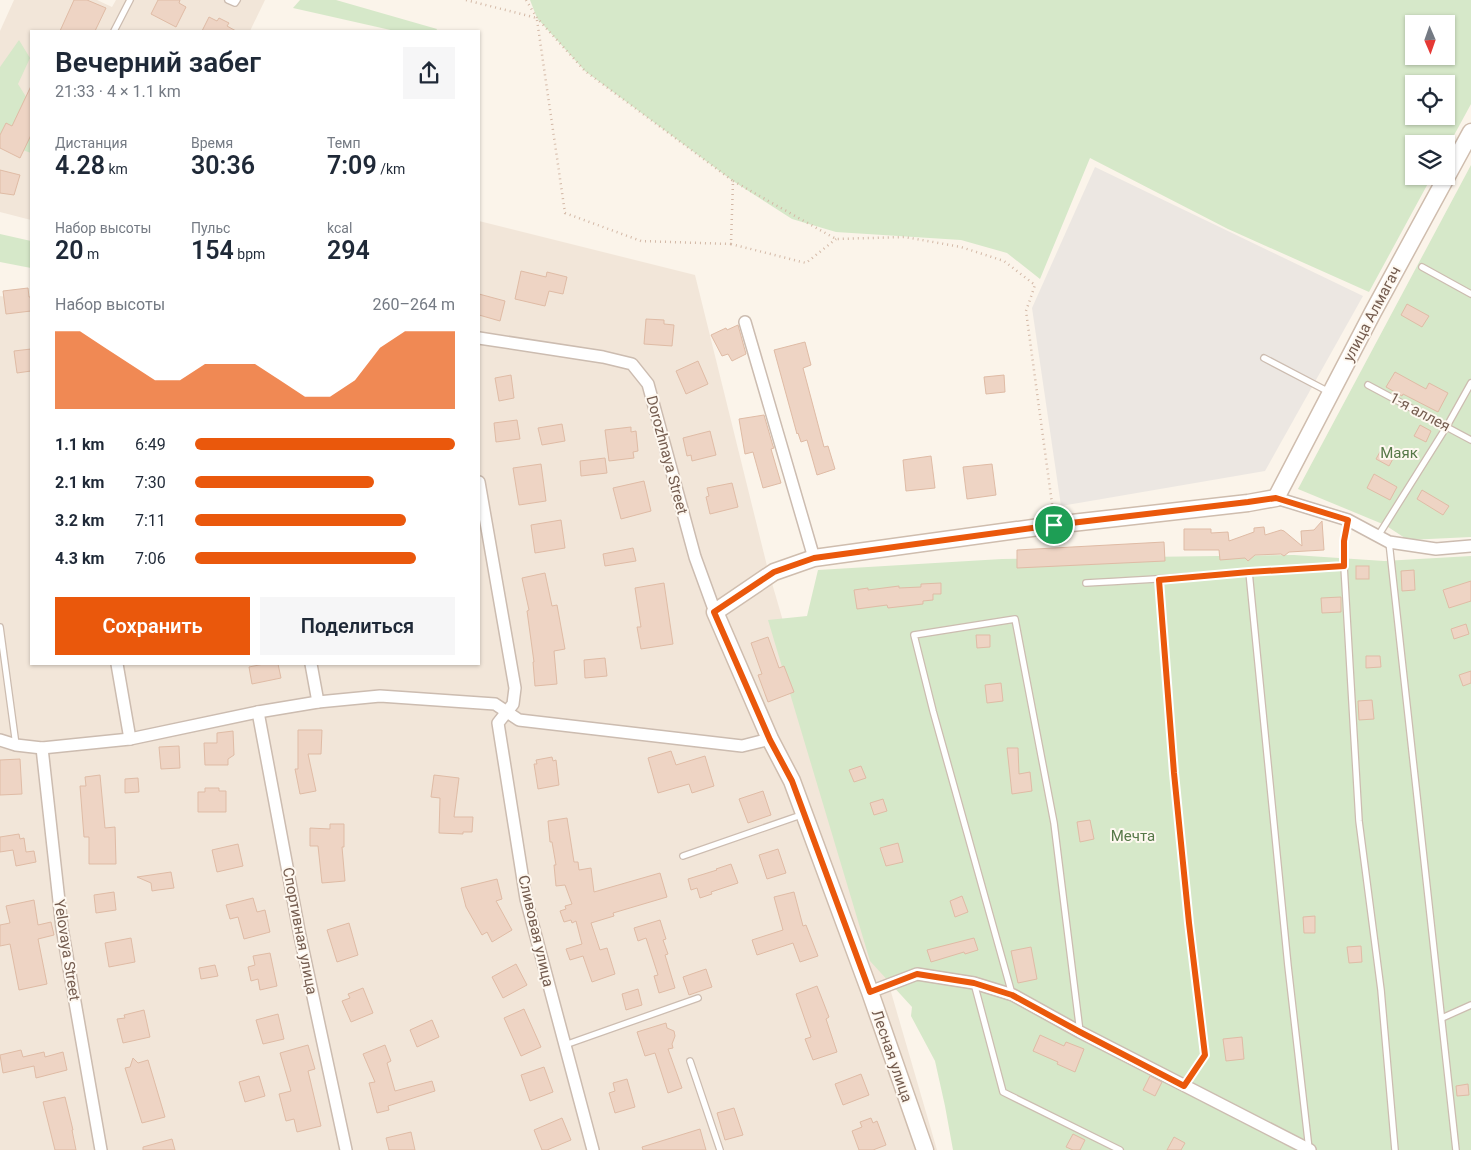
<!DOCTYPE html>
<html lang="ru">
<meta charset="utf-8">
<style>
body{margin:0;font-family:Roboto,sans-serif;background:#f6f6f7;color:#1f2937;height:100vh;display:flex;flex-direction:column;font-size:19px;white-space:nowrap}
*{box-sizing:border-box;margin:0}
p{font-size:16px;color:#747a83}
.icon{flex:none;width:28px;height:28px;fill:none;stroke:currentColor;stroke-width:2;stroke-linecap:round;stroke-linejoin:round}
.map{position:relative;flex:1;overflow:hidden}
.sheet{position:absolute;left:30px;top:30px;width:450px;height:635px;display:flex;flex-direction:column;background:#fff;border-radius:0px;box-shadow:0 1px 4px #0004}
.sheet>*{flex:none}
.needle{width:32px;rotate:178deg}
.fabs{position:absolute;left:1405px;top:15px;display:grid;gap:10px}
.fabs a{display:grid;place-items:center;width:50px;height:50px;border-radius:0px;background:#fff;box-shadow:0 1px 4px #0004;font-size:25px}
.pin{position:absolute;display:grid;place-items:center;width:42px;height:42px;color:#fff;margin:-21px;border:2px solid #fff;border-radius:50%;box-shadow:0 1px 5px #0007}
.round{display:grid;place-items:center;flex:none;width:52px;height:52px;border-radius:0px;background:#f6f6f7}
.head{display:flex;align-items:center;justify-content:space-between;height:85px;padding:0 25px}
h1{font-size:28px;font-weight:600;line-height:38px}
.metrics{display:grid;grid-template-columns:repeat(3,1fr);gap:8px;height:85px;padding:5px 25px}
.metrics div{display:grid;align-content:center}
.metrics b{font-size:25px;font-weight:600}
.metrics small{font-size:14px;font-weight:400}
.metrics p{font-size:14px}
.chart{height:140px;padding:10px 25px}
.chart p{display:flex;justify-content:space-between}
.chart svg{width:100%;height:90px;margin-top:5px;fill:#ea580c;opacity:.7}
.cta{display:flex;gap:10px;margin-top:auto;padding:10px 25px}
.cta a{flex:1;height:58px;border-radius:0px;background:#ea580c;color:#fff;font-size:20px;font-weight:600;line-height:58px;text-align:center}
.cta a+a{background:#f6f6f7;color:#1f2937}
ul{padding:0 25px;list-style:none;font-size:16px}
li{display:grid;grid-template-columns:80px 60px 1fr;align-items:center;height:38px}
li i{height:12px;border-radius:6px;background:#ea580c}
.map>svg:first-child{display:block}
</style>
<div class="map">
<svg width="1471" height="1150" viewBox="0 0 1471 1150">
<rect width="100%" height="100%" fill="#fbf4ea"/>
<g fill="#f2e6d9">
<polygon points="14,0 97,0 112,7 116,0 265,0 250,31 31,31 31,220 0,212 0,31"/>
<polygon points="479,221 695,275 767,566 937,1150 0,1150 0,296 31,301 31,664 479,664"/>
</g>
<polygon fill="#ece7e2" points="1095,167 1363,296 1265,471 1061,506 1032,308"/>
<g fill="#d6e8c9" fill-rule="evenodd">
<polygon points="300,0 336,0 437,29 436,31 395,31 293,8"/>
<path d="M 530,0 L 1471,0 L 1471,104 L 1446,150 L 1446,144 L 1414,144 L 1414,176 L 1432,176 L 1369,292 L 1228,229 L 1090,158 L 1040,279 L 1007,253 L 961,240 L 836,232 L 792,219 L 733,181 L 585,71 L 537,18 ZM 1414,24 L 1446,24 L 1446,56 L 1414,56 ZM 1414,84 L 1446,84 L 1446,116 L 1414,116 Z"/>
<polygon points="19,40 30,58 18,84 28,100 31,102 31,153 0,142 0,67"/>
<polygon points="1471,165 1471,537 1408,540 1385,525 1298,489"/>
<polygon points="0,234 31,241 31,268 0,262"/>
<polygon points="1294,555 1384,561 1471,556 1471,1150 953,1150 945,1106 935,1061 911,1016 912,1007 870,961 768,620 807,616 818,570 1002,559"/>
</g>
<g fill="#eed4c4" stroke="#dfbba5">
<polygon points="74,0 87,0 106,8 95,31 60,31"/>
<polygon points="158,0 180,0 179,3 186,7 176,27 151,14"/>
<polygon points="209,17 217,21 219,18 229,23 227,26 236,31 202,31"/>
<polygon points="31,86 31,135 20,158 0,148 0,135 6,123 12,126"/>
<polygon points="0,170 20,175 14,195 0,193"/>
<polygon points="521,271 546,277 547,272 567,277 563,294 549,291 545,306 515,299"/>
<polygon points="28,288 29,297 31,297 31,311 6,314 3,291"/>
<polygon points="479,294 505,301 500,321 479,315"/>
<polygon points="1407,304 1429,316 1422,327 1401,315"/>
<polygon points="646,319 664,320 664,324 674,325 672,346 644,344"/>
<polygon points="738,325 746,354 732,361 728,354 722,356 711,335 726,328 727,330"/>
<polygon points="805,342 811,365 803,368 824,447 828,446 835,469 817,475 807,440 801,442 798,433 797,434 774,350"/>
<polygon points="31,349 31,371 17,373 14,351"/>
<polygon points="698,361 708,384 686,394 676,371"/>
<polygon points="1395,372 1426,389 1429,383 1448,393 1438,412 1403,394 1402,396 1386,387"/>
<polygon points="511,375 514,398 499,401 495,378"/>
<polygon points="1004,375 1005,392 986,394 984,377"/>
<polygon points="764,415 773,446 774,448 771,449 781,483 763,488 753,452 745,454 739,419"/>
<polygon points="517,420 520,439 496,442 494,423"/>
<polygon points="562,424 565,441 542,445 538,428"/>
<polygon points="1420,425 1431,431 1426,442 1414,436"/>
<polygon points="631,427 631,432 636,431 638,451 633,452 634,458 609,461 605,430"/>
<polygon points="710,431 716,455 692,461 691,455 687,456 683,438"/>
<polygon points="1381,450 1394,457 1389,466 1376,459"/>
<polygon points="931,456 935,488 906,491 903,460"/>
<polygon points="605,458 607,473 581,476 580,461"/>
<polygon points="541,464 546,501 519,505 513,468"/>
<polygon points="992,464 996,495 967,499 963,467"/>
<polygon points="1374,474 1397,487 1390,500 1367,488"/>
<polygon points="644,481 651,511 621,519 613,488"/>
<polygon points="732,483 738,507 710,514 706,497 709,496 707,488"/>
<polygon points="1422,490 1449,506 1443,515 1417,499"/>
<polygon points="561,520 565,548 535,553 531,525"/>
<polygon points="1322,521 1324,550 1289,552 1284,556 1281,554 1255,555 1248,561 1245,558 1220,560 1219,550 1184,550 1184,529 1211,529 1211,533 1228,532 1229,541 1254,532 1254,528 1264,527 1265,535 1281,530 1284,531 1302,546 1301,531 1314,530"/>
<polygon points="1164,542 1165,561 1017,568 1017,550"/>
<polygon points="633,548 636,561 605,566 603,554"/>
<rect x="1356" y="566" width="13" height="13"/>
<polygon points="1414,570 1415,590 1402,591 1401,571"/>
<polygon points="545,573 552,606 557,605 565,649 554,651 557,684 535,686 533,662 534,662 527,611 529,610 522,578"/>
<polygon points="1471,581 1471,601 1449,608 1443,590"/>
<polygon points="664,583 673,644 641,649 637,627 641,627 635,588"/>
<polygon points="941,583 941,594 933,594 933,600 923,601 923,604 888,608 887,605 857,609 854,590 868,588 868,590 899,586 899,588 921,587 921,584"/>
<polygon points="1341,597 1341,612 1322,613 1321,598"/>
<polygon points="1466,624 1469,634 1454,639 1451,629"/>
<polygon points="976,635 990,635 990,647 977,648"/>
<polygon points="768,637 779,668 784,666 794,692 768,702 758,675 762,674 751,643"/>
<polygon points="1366,656 1380,656 1381,667 1366,668"/>
<polygon points="605,658 607,676 585,678 584,660"/>
<polygon points="264,664 278,664 281,678 252,684 249,667"/>
<polygon points="1471,671 1471,683 1463,686 1459,675"/>
<polygon points="1001,683 1003,701 987,703 985,685"/>
<polygon points="1372,700 1374,719 1359,720 1358,701"/>
<polygon points="298,730 322,730 321,754 308,754 316,791 300,794 295,769 298,769"/>
<polygon points="233,731 234,755 228,759 228,765 205,765 204,743 217,743 217,733"/>
<polygon points="179,746 180,768 161,769 159,747"/>
<polygon points="1007,748 1018,748 1019,774 1030,772 1032,791 1012,794"/>
<polygon points="671,751 676,765 705,756 714,786 692,793 689,784 658,793 648,758"/>
<polygon points="552,757 553,761 556,760 559,785 538,789 534,764 537,764 536,760"/>
<polygon points="20,759 22,794 0,795 0,760"/>
<polygon points="861,766 866,778 854,782 849,770"/>
<polygon points="100,775 105,828 115,827 116,864 89,864 89,837 84,837 80,786 86,786 85,777"/>
<polygon points="434,775 459,778 454,817 473,817 472,832 463,832 463,834 439,833 440,798 431,797"/>
<polygon points="138,778 139,792 125,793 125,779"/>
<polygon points="205,788 219,788 219,791 226,791 226,812 198,812 198,792 205,792"/>
<polygon points="763,791 771,815 748,823 739,799"/>
<polygon points="883,799 887,811 874,815 870,803"/>
<polygon points="567,818 574,862 578,862 579,870 591,868 594,892 660,873 667,897 613,913 614,916 591,923 600,950 607,948 615,974 592,982 583,956 570,960 566,949 582,944 576,921 572,923 571,920 564,922 560,911 566,909 565,906 572,904 565,885 556,886 554,865 556,865 552,842 550,842 548,821"/>
<polygon points="1090,820 1094,839 1080,842 1077,822"/>
<polygon points="330,824 344,824 344,847 342,847 345,881 322,883 318,846 310,846 310,828 330,829"/>
<polygon points="19,834 20,839 24,838 26,852 34,851 36,862 16,866 13,850 0,852 0,837"/>
<polygon points="898,843 903,862 886,866 880,848"/>
<polygon points="238,844 243,866 217,872 212,850"/>
<polygon points="778,849 786,873 767,879 759,855"/>
<polygon points="731,864 738,883 711,892 712,894 700,898 697,888 691,890 688,879 717,870 716,869"/>
<polygon points="171,872 174,888 158,890 152,891 151,883 137,877"/>
<polygon points="497,879 502,899 496,901 512,930 492,942 487,932 482,935 466,907 461,888"/>
<polygon points="114,892 116,910 96,913 94,895"/>
<polygon points="794,892 803,926 806,925 818,956 800,962 793,943 757,955 752,940 783,930 774,897"/>
<polygon points="962,896 968,912 955,917 950,901"/>
<polygon points="253,898 257,912 265,910 270,932 244,939 238,917 230,919 226,905"/>
<polygon points="34,900 38,925 51,922 54,935 38,939 47,984 19,990 10,944 0,946 0,925 10,923 6,906"/>
<polygon points="1315,916 1315,933 1304,933 1303,917"/>
<polygon points="660,920 666,939 663,940 668,954 665,955 675,988 659,993 654,976 658,975 646,938 638,941 634,928"/>
<polygon points="349,923 358,955 337,962 327,930"/>
<polygon points="131,938 135,962 109,967 105,943"/>
<polygon points="974,938 978,950 965,954 964,952 931,962 927,950"/>
<polygon points="1361,946 1362,962 1349,963 1347,947"/>
<polygon points="1031,947 1037,979 1018,983 1011,951"/>
<polygon points="270,953 277,986 260,990 258,979 251,981 248,967 255,965 253,956"/>
<polygon points="516,964 527,985 503,998 492,977"/>
<polygon points="215,965 218,976 201,979 199,968"/>
<polygon points="706,969 712,987 689,995 683,977"/>
<polygon points="817,986 829,1017 826,1019 837,1052 813,1060 805,1039 811,1037 796,994"/>
<polygon points="363,988 373,1013 351,1022 342,1001 350,998 348,994"/>
<polygon points="638,989 642,1005 626,1010 622,994"/>
<polygon points="524,1009 541,1047 521,1056 504,1018"/>
<polygon points="144,1010 150,1037 123,1043 117,1019 125,1018 124,1015"/>
<polygon points="278,1014 284,1039 263,1044 256,1020"/>
<polygon points="432,1020 439,1037 417,1047 410,1030"/>
<polygon points="666,1023 667,1028 674,1031 675,1036 672,1044 673,1048 668,1049 682,1088 668,1093 655,1053 645,1056 637,1032"/>
<polygon points="1040,1035 1064,1046 1066,1042 1084,1049 1075,1072 1057,1064 1058,1062 1033,1051"/>
<polygon points="1242,1037 1244,1059 1226,1061 1223,1039"/>
<polygon points="308,1045 315,1069 308,1071 321,1126 297,1132 294,1119 286,1121 279,1094 291,1091 280,1053"/>
<polygon points="385,1045 391,1061 387,1063 395,1091 432,1081 435,1091 388,1106 389,1110 377,1113 369,1083 375,1082 363,1054"/>
<polygon points="21,1050 23,1057 44,1052 45,1057 63,1052 67,1070 36,1078 34,1066 3,1073 0,1055"/>
<polygon points="133,1058 138,1063 148,1060 165,1117 142,1123 125,1068 130,1067"/>
<polygon points="544,1067 553,1092 530,1101 521,1075"/>
<polygon points="861,1074 869,1095 843,1105 835,1084"/>
<polygon points="259,1076 265,1096 245,1102 239,1082"/>
<polygon points="1150,1076 1162,1082 1155,1096 1143,1090"/>
<polygon points="627,1079 635,1107 615,1113 609,1093 615,1091 613,1083"/>
<polygon points="1468,1084 1469,1095 1457,1096 1456,1086"/>
<polygon points="65,1097 73,1130 72,1130 76,1150 55,1150 43,1102"/>
<polygon points="734,1108 743,1135 725,1140 717,1113"/>
<polygon points="562,1118 571,1140 547,1150 542,1150 534,1130"/>
<polygon points="871,1118 873,1123 877,1121 886,1145 873,1150 859,1150 852,1131 862,1127 860,1122"/>
<polygon points="700,1129 706,1150 643,1150 642,1147"/>
<polygon points="411,1132 415,1150 389,1150 386,1138"/>
<polygon points="1073,1134 1085,1140 1080,1150 1073,1150 1066,1147"/>
<polygon points="1174,1137 1185,1143 1181,1150 1167,1150"/>
<polygon points="172,1139 175,1150 143,1150 143,1147"/>
</g>
<g fill="none" stroke-linecap="round" stroke-linejoin="round">
<defs>
<g id="lane">
<polyline points="228,0 235,3 237,0"/>
<polyline points="114,31 130,0"/>
<polyline points="1422,267 1471,294"/>
<polyline points="1264,358 1329,392"/>
<polyline points="1368,385 1471,440"/>
<polyline points="1348,520 1344,541 1344,566 1359,821 1381,990 1395,1150"/>
<polyline points="1378,536 1447,426 1471,383"/>
<polyline points="1389,542 1456,1150"/>
<polyline points="1249,572 1288,966 1309,1149"/>
<polyline points="1159,580 1174,773 1189,923 1205,1055 1184,1086"/>
<path d="M 1086,583 C 1172,579 1258,571 1344,566"/>
<polyline points="0,627 16,745"/>
<polyline points="683,856 804,814"/>
<polyline points="974,983 1003,1092 1120,1150"/>
<polyline points="1012,994 933,711 914,635 1015,619 1054,823 1080,1032"/>
<polyline points="1442,1018 1471,1005"/>
<polyline points="565,1045 698,998"/>
<polyline points="690,1061 720,1150"/>
</g>
<g id="street">
<polyline points="745,322 814,558"/>
<polyline points="479,338 603,357 632,364 648,384 695,557 715,612"/>
<polyline points="479,482 515,688 513,704 498,723 526,899 593,1150"/>
<polyline points="1276,498 1348,520 1389,542 1436,549 1471,546"/>
<polyline points="117,664 130,739"/>
<polyline points="311,664 318,702"/>
<polyline points="258,712 300,936 346,1150"/>
<polyline points="0,740 16,745 42,748 130,739 258,712 318,702 380,696 495,704 519,720 742,746 770,739"/>
<polyline points="42,748 62,928 101,1150"/>
<polyline points="870,992 917,974 974,983 1013,995 1080,1032 1310,1150"/>
</g>
<polyline id="secondary" points="925,1150 870,992 792,781 770,739 715,612 774,572 814,558 1054,525 1248,503 1276,498 1373,312 1471,132"/>
</defs>
<use href="#lane" stroke="#ccbcb0" stroke-width="8"/>
<use href="#street" stroke="#ccbcb0" stroke-width="14"/>
<use href="#secondary" stroke="#cfbdae" stroke-width="19"/>
<g stroke="#d3b8a6" stroke-width="2.5" stroke-dasharray="1 4" stroke-linecap="butt">
<polyline points="466,0 537,18"/>
<polyline points="526,0 537,18 585,71 733,181 731,244 806,263 836,239"/>
<polyline points="537,20 565,213 641,241 731,244"/>
<polyline points="733,181 836,239 905,237 961,247 1004,261 1035,285 1026,311 1053,511"/>
</g>
<use href="#lane" stroke="#fff" stroke-width="5.5"/>
<use href="#street" stroke="#fff" stroke-width="11"/>
<use href="#secondary" stroke="#fff" stroke-width="16"/>
</g>
<g fill="none" stroke-linecap="round" stroke-linejoin="round">
<defs>
<polygon id="route" points="1276,498 1348,520 1344,541 1344,566 1249,572 1159,580 1174,773 1189,923 1205,1055 1184,1086 1080,1032 1012,995 974,983 917,974 870,992 792,781 770,740 714,612 774,572 814,558 1054,525 1248,502"/>
</defs>
<use href="#route" stroke="#fff" stroke-width="10"/>
<use href="#route" stroke="#ea580c" stroke-width="6"/>
</g>
<g text-anchor="middle" stroke-width="4" stroke-linejoin="round" paint-order="stroke">
<g font-size="15" fill="#745c4f" stroke="#fef8f0">
<text transform="translate(1372 314) rotate(-62)" y="5">улица Алмагач</text>
<text transform="translate(1420 412) rotate(28)" y="5">1-я аллея</text>
<text transform="translate(667 455) rotate(75)" y="5">Dorozhnaya Street</text>
<text transform="translate(300 931) rotate(79)" y="5">Спортивная улица</text>
<text transform="translate(536 931) rotate(77)" y="5">Сливовая улица</text>
<text transform="translate(67 950) rotate(81)" y="5">Yelovaya Street</text>
<text transform="translate(892 1056) rotate(71)" y="5">Лесная улица</text>
</g>
<g font-size="15" fill="#567848" stroke="#fef8f0">
<text x="1399" y="458">Маяк</text>
<text x="1133" y="841">Мечта</text>
</g>
</g>
</svg>
<div class="fabs">
<a><svg class="needle" viewBox="-14 -14 28 28"><path d="M0-13l5 13h-10z" fill="#e53935"/><path d="M0 13l5-13h-10z" fill="#747a83"/></svg></a>
<a><svg class="icon" aria-label="locate" viewBox="0 0 24 24"><circle cx="12" cy="12" r="6"/><path d="M12 2v4M12 18v4M2 12h4M18 12h4"/></svg></a>
<a><svg class="icon" aria-label="layers" viewBox="0 0 24 24"><path d="M12 4l9 5-9 5-9-5zM3 14l9 5 9-5"/></svg></a>
</div>
<div class="pin" style="left:1054px;top:525px;background:#1e9e55"><svg class="icon" aria-label="arrive" viewBox="0 0 24 24"><path d="M6 21V4h12l-3 4 3 4H6"/></svg></div>
<section class="sheet">
<div class="head"><div><h1>Вечерний забег</h1><p>21:33 · 4 × 1.1 km</p></div><a class="round"><svg class="icon" aria-label="share" viewBox="0 0 24 24"><path d="M12 15V3M7 8l5-5 5 5M5 13v7h14v-7"/></svg></a></div>
<div class="metrics">
<div><p>Дистанция</p><b>4.28<small> km</small></b></div>
<div><p>Время</p><b>30:36</b></div>
<div><p>Темп</p><b>7:09<small> /km</small></b></div>
</div>
<div class="metrics">
<div><p>Набор высоты</p><b>20<small> m</small></b></div>
<div><p>Пульс</p><b>154<small> bpm</small></b></div>
<div><p>kcal</p><b>294</b></div>
</div>
<div class="chart"><p><span>Набор высоты</span>260–264 m</p>
<svg viewBox="0 0 160 44" preserveAspectRatio="none"><path d="M0 44V6L10 6L20 14L30 22L40 30L50 30L60 22L70 22L80 22L90 30L100 38L110 38L120 30L130 14L140 6L150 6L160 6V44z"/></svg>
</div>
<ul>
<li><b>1.1 km</b>6:49<i style="width:100%"></i></li>
<li><b>2.1 km</b>7:30<i style="width:69%"></i></li>
<li><b>3.2 km</b>7:11<i style="width:81%"></i></li>
<li><b>4.3 km</b>7:06<i style="width:85%"></i></li>
</ul>
<div class="cta"><a>Сохранить</a><a>Поделиться</a></div>
</section>
</div>
